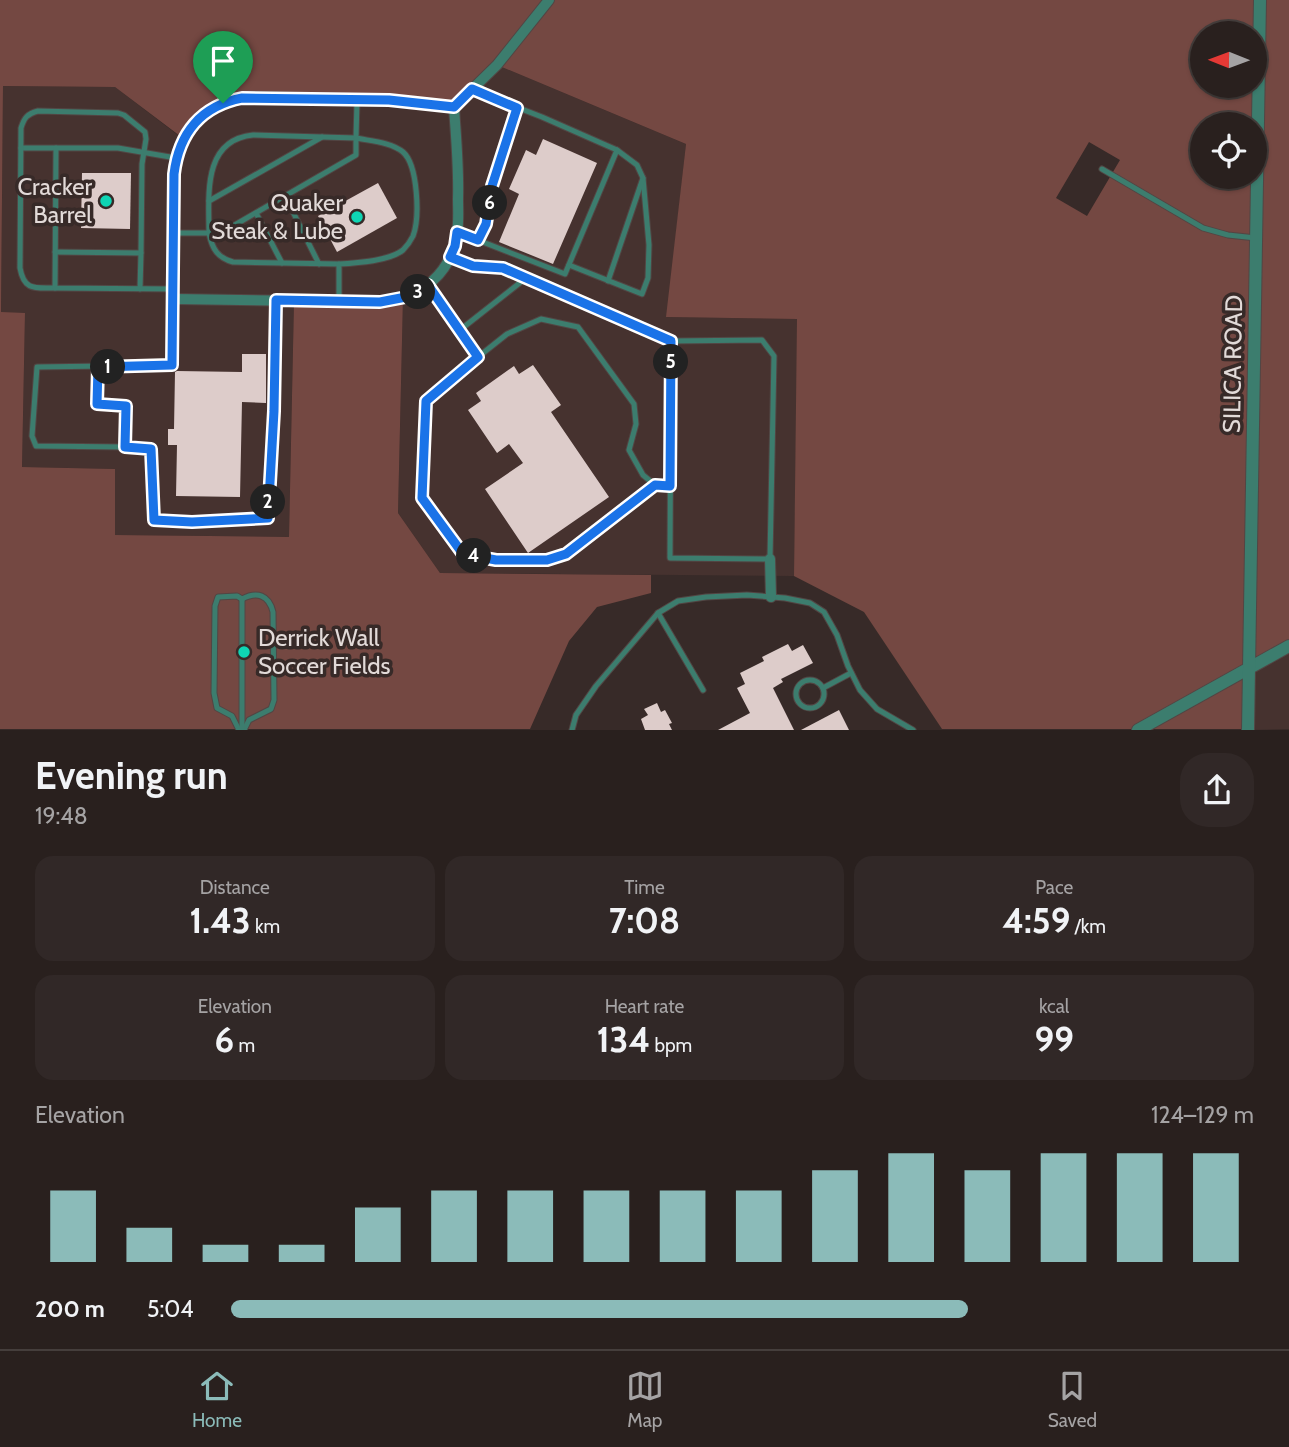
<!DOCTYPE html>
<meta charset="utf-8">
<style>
body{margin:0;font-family:Cabin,sans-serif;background:#312827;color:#f1f3f6;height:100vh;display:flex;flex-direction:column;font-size:26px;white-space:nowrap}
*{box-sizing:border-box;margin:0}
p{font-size:23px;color:#a5a3a4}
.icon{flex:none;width:38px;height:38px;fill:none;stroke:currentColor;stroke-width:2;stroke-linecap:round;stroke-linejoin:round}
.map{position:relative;height:730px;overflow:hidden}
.details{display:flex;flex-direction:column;background:#29201e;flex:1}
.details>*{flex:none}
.needle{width:46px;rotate:271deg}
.controls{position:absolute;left:1190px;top:21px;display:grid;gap:14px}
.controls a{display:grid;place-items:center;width:77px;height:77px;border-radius:50%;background:#29201e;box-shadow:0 2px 5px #0004,0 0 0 2px #453e3c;font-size:35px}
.pin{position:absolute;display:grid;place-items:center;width:60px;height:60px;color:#fff;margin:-72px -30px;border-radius:50% 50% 50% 0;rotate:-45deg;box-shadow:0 0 7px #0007}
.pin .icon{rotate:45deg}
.km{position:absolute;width:35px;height:35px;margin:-18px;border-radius:50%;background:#222;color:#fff;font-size:19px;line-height:35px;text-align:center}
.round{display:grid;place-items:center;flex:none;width:74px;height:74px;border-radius:28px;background:#312827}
.headline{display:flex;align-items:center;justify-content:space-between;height:119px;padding:0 35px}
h1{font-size:38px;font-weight:700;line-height:52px}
.figures{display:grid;grid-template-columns:repeat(3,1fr);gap:10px;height:119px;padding:7px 35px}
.figures div{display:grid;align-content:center;border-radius:18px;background:#312827;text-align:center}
.figures b{font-size:35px;font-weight:700}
.figures small{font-size:19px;font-weight:400}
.figures p{font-size:19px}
.chart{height:196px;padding:14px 35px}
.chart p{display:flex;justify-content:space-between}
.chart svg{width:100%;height:126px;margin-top:7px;stroke:#8bbbb9;stroke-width:6}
ul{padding:0 35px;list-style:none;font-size:23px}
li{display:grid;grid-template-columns:112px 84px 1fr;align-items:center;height:52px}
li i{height:18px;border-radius:9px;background:#8bbbb9}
.tab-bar{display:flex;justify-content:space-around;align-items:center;height:98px;border-top:2px solid #453e3c;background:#29201e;font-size:19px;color:#a5a3a4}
.tab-bar a{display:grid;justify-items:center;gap:4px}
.tab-bar .on{color:#8bbbb9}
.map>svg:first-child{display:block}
</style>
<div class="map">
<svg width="1289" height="730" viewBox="0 0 1289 730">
<rect width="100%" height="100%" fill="#372a28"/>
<g fill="#46322f">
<polygon points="497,65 686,144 667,317 798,319 794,576 440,573 398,513 403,299 294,301 289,537 115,535 115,469 22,467 25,314 1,313 3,86 115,87 183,139 223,103"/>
<polygon points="1289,646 1289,729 1248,730 1249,669"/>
</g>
<path fill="#744842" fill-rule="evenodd" d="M 0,0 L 1289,0 L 1289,646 L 1249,669 L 1248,729 L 942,729 L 864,612 L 794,576 L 797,319 L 666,317 L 686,144 L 497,65 L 454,107 L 252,97 L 223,103 L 184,139 L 115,87 L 3,86 L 1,312 L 25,313 L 22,467 L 115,469 L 115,535 L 289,537 L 294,301 L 403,298 L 398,513 L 440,573 L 651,575 L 651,593 L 597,607 L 569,641 L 530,729 L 0,729 ZM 1202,33 L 1255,33 L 1255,86 L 1202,86 ZM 1202,124 L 1255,124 L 1255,177 L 1202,177 ZM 1089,142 L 1120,160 L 1087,216 L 1056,198 Z"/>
<g fill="#ddccca">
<polygon points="543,139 597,163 553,264 499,242 519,194 509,189 526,150 536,155"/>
<polygon points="82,173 131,173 130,229 81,228"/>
<polygon points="378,183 397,218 337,252 318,216"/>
<polygon points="242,354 266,354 266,403 242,402 240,497 176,496 177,445 168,445 168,429 174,429 175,372 177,371 242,372"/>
<polygon points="533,365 561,405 551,412 609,497 528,553 485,489 523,463 509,444 497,453 468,410 481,401 476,393 514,366 519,374"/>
<polygon points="788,644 792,651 803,645 813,663 781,679 783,682 773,688 794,730 718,730 750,713 737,688 745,684 740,673 764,661 762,657"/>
<polygon points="657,703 661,712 665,710 672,723 669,724 672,730 645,730 641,719 648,715 644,709"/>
<polygon points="839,710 849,730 801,730"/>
</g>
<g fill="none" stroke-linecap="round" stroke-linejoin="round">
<defs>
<g id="service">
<polyline points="21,148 56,148"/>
<polyline points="1102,169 1203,228 1228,235 1256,238"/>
<polyline points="285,196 319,264"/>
<polyline points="209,201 322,137"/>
<polyline points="256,213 282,263"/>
<polyline points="457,232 565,274 617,150 542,117 473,90"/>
<path d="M 174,233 L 209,233 C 209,196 202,140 253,135 L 356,138 L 356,155 L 233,226 L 220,232 L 209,233 C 212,249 218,258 233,262 L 339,264"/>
<polyline points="478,240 486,224 492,186 517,108"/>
<polyline points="55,252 141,253 140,289"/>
<polyline points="450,257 473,266 503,268 671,341 670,558 770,559 774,356 762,340 671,341"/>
<polyline points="569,265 642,294 648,278 649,245 643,178"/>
<polyline points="608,281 643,178 637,165 617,150"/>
<polyline points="428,285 478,357 426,401 422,498 463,554 496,560 547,560 567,554 655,485 670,486"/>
<path d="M 55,288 C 35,288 24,291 20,268 L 21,128 C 24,118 27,114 38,111 L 118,113 L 124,115 L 145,132 L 146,139 L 142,164 L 141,253"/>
<polyline points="172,289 55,288 56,148 118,148 176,158"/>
<path d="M 339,301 L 339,264 C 357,263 390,261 403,250 C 406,247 411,240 413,236 C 420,218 418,165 403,152 C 391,142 370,141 356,138 L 357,101"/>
<polyline points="460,330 526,278"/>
<polyline points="478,357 507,334 541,319 578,327 634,404 636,424 629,450 643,475 655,485"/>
<polyline points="98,367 97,404 126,406 125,447 36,446 32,436 37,367 172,365"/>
<polyline points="125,447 151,449 154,520 192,522 268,518 273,410 276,300"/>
<polyline points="658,613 703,690"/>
<circle cx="810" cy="694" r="14"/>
<polyline points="823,688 851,673"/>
<path d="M 239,730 L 232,716 L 217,708 L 214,693 L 215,606 L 218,597 L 237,596 L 242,599 C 257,591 269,595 273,612 L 274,700 L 271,709 L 249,720 L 244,730"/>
<polyline points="242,730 242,599"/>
<polyline points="572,730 576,715 596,686 658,613 678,601 706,597 747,595 785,598 810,603 824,612 837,635 848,666 860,690 877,709 913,730"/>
</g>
<g id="minor">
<polyline points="454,107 497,65 549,0"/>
<path d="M 174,299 L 381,302 C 421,298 452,274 457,232 C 459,221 458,210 458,199 C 459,168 456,138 454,107"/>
<polyline points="172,365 174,174 177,154 184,139 191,127 204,114 223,103 232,100 252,97 389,100 454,107"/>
<polyline points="770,559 771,597"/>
</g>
<g id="tertiary">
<polyline points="1138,730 1289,646"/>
<polyline points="1248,730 1260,0"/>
</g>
</defs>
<use href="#service" stroke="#524644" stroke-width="7"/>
<use href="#minor" stroke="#524644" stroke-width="12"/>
<use href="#tertiary" stroke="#524644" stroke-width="14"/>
<use href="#service" stroke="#3c7d6e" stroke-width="5"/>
<use href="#minor" stroke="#3c7d6e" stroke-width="10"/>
<use href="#tertiary" stroke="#3c7d6e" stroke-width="12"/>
</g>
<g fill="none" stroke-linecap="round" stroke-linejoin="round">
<defs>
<path id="route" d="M 472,89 L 517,108 L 492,186 L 486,224 L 478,240 L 457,232 L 455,246 L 450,257 L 473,266 L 503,268 L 671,341 L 670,486 L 655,485 L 566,554 L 547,560 L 496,560 L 463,554 L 422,498 L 426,401 L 478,357 L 428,285 L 406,297 L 380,302 L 276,300 L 274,411 L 268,518 L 192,522 L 154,520 L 151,449 L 125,447 L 126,406 L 97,404 L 98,367 L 172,365 L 174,174 C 179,133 201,106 242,98 L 389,100 L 454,107 Z"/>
</defs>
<use href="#route" stroke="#fff" stroke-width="14"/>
<use href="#route" stroke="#1a73e8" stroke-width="9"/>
</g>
<g fill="#0fd5b4" stroke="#372a28" stroke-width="2.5">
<circle cx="106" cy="201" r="7"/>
<circle cx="357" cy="217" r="7"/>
<circle cx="244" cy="652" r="7"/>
</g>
<g text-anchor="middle" stroke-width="7" stroke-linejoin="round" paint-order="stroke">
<g font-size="24" fill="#e2dad8" stroke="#372a28" text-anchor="end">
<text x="92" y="195">Cracker<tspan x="92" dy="28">Barrel</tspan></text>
<text x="343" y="211">Quaker<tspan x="343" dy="28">Steak &amp; Lube</tspan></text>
<text x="258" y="646" text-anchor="start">Derrick Wall<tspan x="258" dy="28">Soccer Fields</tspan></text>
</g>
<g font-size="24" fill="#e2dad8" stroke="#372a28">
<text transform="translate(1233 364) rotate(-89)" y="8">SILICA ROAD</text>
</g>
</g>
</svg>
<div class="controls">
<a><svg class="needle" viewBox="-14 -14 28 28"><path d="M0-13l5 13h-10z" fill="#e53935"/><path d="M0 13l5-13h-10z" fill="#a5a3a4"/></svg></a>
<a><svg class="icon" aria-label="locate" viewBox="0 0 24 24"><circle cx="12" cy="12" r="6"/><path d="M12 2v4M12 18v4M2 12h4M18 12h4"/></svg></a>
</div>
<div class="pin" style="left:223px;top:103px;background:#1e9e55"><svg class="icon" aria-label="arrive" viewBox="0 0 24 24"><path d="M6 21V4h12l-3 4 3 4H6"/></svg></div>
<b class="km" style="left:108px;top:367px">1</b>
<b class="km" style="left:268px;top:502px">2</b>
<b class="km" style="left:418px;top:292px">3</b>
<b class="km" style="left:474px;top:556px">4</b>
<b class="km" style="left:671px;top:362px">5</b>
<b class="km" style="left:490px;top:203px">6</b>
</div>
<section class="details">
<div class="headline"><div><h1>Evening run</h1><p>19:48</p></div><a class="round"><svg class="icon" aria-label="share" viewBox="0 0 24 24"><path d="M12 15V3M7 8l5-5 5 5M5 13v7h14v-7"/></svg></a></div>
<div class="figures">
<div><p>Distance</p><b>1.43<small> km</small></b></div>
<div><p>Time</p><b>7:08</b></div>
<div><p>Pace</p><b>4:59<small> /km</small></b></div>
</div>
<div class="figures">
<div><p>Elevation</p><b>6<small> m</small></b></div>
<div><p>Heart rate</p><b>134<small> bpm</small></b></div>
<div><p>kcal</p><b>99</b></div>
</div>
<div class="chart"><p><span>Elevation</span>124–129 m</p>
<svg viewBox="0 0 160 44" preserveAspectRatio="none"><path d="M5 44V19M15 44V32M25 44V38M35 44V38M45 44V25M55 44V19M65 44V19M75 44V19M85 44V19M95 44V19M105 44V12M115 44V6M125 44V12M135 44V6M145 44V6M155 44V6"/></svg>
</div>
<ul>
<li><b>200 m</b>5:04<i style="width:72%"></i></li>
</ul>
</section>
<nav class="tab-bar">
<a class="on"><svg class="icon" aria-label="home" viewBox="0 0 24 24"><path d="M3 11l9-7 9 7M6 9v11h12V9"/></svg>Home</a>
<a><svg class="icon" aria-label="map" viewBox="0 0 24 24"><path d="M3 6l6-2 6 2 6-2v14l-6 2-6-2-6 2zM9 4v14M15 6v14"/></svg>Map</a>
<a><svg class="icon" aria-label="saved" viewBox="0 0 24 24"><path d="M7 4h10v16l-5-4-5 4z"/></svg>Saved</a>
</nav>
